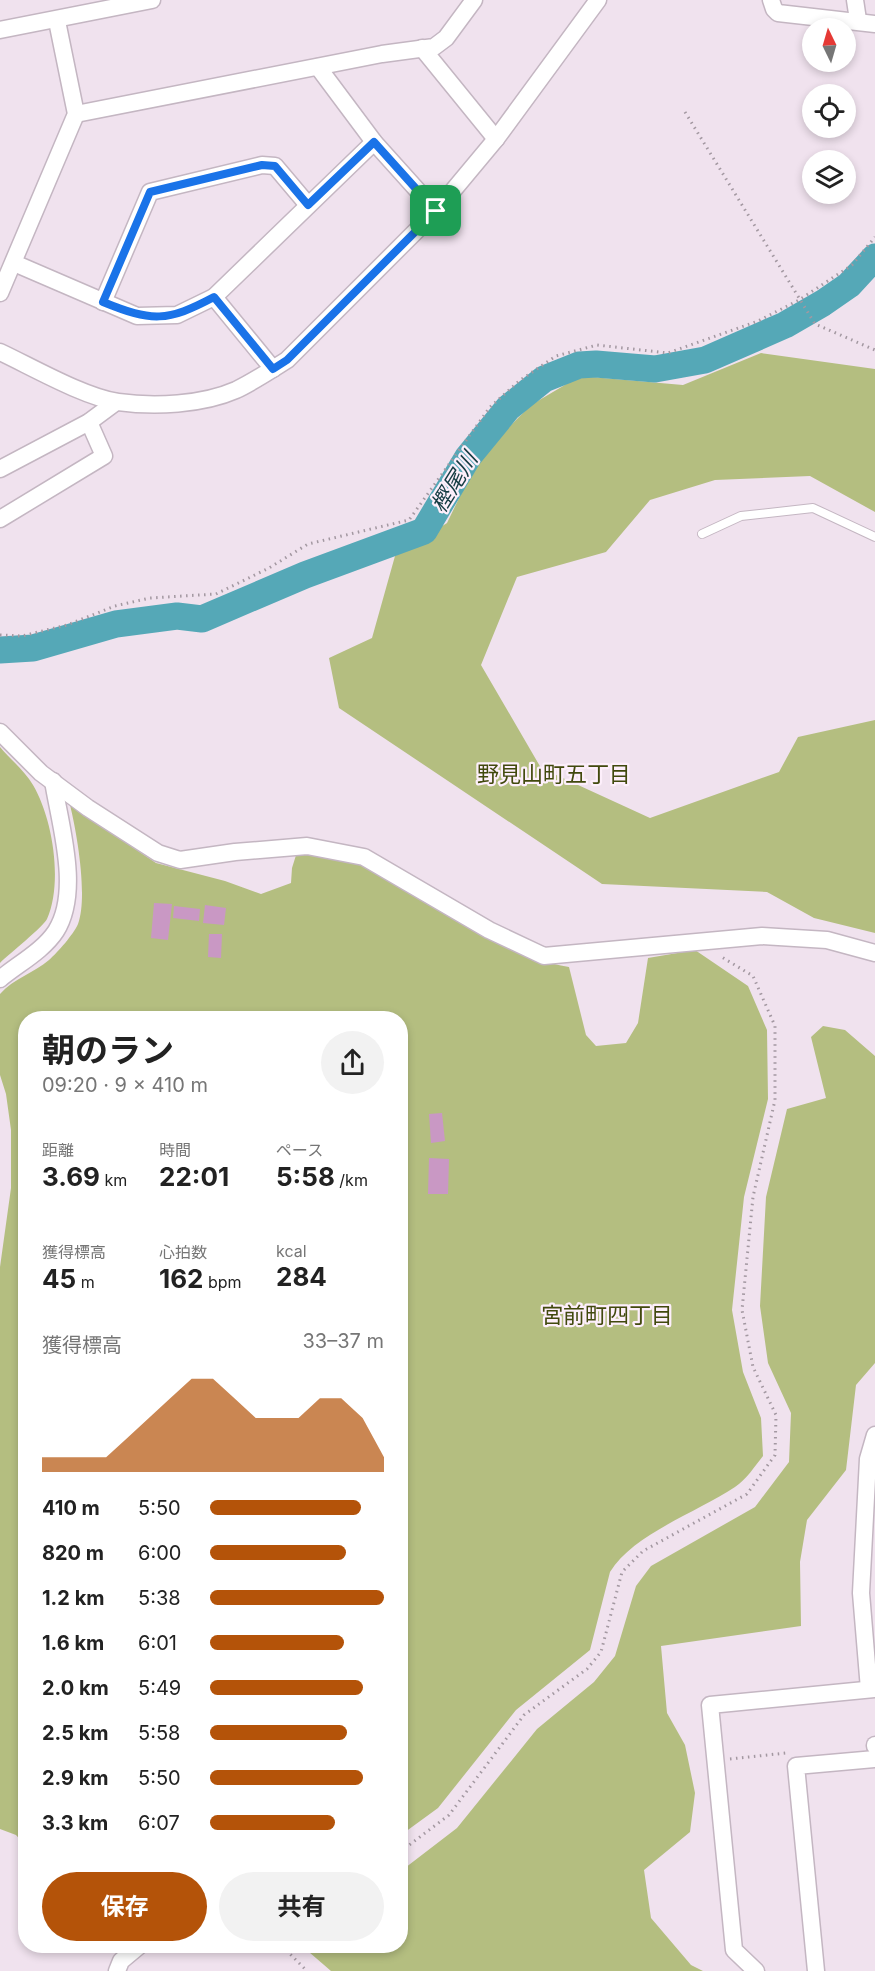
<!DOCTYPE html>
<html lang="ja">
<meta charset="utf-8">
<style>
body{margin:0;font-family:Inter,"Noto Sans JP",sans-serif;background:#f2f2f2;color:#222;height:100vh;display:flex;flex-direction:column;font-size:22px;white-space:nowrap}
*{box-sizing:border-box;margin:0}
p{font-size:20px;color:#767676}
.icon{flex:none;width:33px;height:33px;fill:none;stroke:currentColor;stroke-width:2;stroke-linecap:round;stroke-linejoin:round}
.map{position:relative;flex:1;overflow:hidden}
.details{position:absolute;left:18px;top:1011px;width:390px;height:942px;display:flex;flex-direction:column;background:#fff;border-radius:24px;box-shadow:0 3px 9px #0003}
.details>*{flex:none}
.needle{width:39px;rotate:355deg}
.buttons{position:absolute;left:802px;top:18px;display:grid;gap:12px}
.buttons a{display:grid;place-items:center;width:54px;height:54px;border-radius:50%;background:#fff;box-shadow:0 3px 9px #0003;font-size:30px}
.pin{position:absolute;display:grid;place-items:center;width:51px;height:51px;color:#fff;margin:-26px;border-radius:12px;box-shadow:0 3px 9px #0006}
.round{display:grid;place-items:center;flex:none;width:63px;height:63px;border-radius:32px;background:#f2f2f2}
.overview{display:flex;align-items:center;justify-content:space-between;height:102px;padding:0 24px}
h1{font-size:33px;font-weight:700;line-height:45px}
.metrics{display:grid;grid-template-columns:repeat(3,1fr);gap:9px;height:102px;padding:6px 24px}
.metrics div{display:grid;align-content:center}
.metrics b{font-size:26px;font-weight:700}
.metrics small{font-size:16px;font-weight:400}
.metrics p{font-size:16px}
.chart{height:168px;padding:12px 24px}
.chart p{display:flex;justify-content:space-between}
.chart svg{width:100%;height:108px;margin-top:6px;fill:#b45309;opacity:.7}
.action{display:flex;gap:12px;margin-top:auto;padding:12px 24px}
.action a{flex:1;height:69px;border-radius:36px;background:#b45309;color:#fff;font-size:24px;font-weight:700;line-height:69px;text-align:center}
.action a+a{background:#f2f2f2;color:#222}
ul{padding:0 24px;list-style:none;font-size:20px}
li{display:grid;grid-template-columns:96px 72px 1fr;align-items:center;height:45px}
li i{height:15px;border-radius:8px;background:#b45309}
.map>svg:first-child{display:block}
</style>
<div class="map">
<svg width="875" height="1971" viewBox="0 0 875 1971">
<rect width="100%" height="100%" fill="#f0e2ee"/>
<g fill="#b4be80">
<polygon points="761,353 875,369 875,512 810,476 715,480 650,500 606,552 517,577 481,665 541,768 650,818 779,772 798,737 875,720 875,933 814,918 767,892 602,884 339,708 329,658 372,638 395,556 447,523 479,457 531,405 580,376 683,385"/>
<path d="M 0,747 C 10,759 25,771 33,785 C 53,819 63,883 47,919 C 43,927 9,954 0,963 Z"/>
<path d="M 70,805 L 156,863 L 225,881 L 261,894 L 291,883 L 292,868 L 297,852 C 318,856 346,857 365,866 C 434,898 491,955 569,967 L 586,1035 L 596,1046 L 626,1043 L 638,1023 L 648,958 L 695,950 L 748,986 L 767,1030 L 768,1099 L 744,1197 L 732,1310 L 743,1372 L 761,1418 L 763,1456 C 755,1466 746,1480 735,1487 C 698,1512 633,1534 610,1572 L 590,1650 L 516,1710 L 438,1808 L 401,1835 L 400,1018 L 26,1018 L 25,1845 L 16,1835 L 0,1829 L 0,1267 L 11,1188 L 11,1130 L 6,1094 L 0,1075 L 0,994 C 14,978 34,973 49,960 C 58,952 73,935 78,924 C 88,897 77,833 70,805 Z"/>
<polygon points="823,1026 845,1030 875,1056 875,1363 856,1385 846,1470 807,1520 800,1562 801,1626 661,1646 667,1713 685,1745 695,1793 690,1832 644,1870 651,1918 691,1965 703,1971 331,1971 302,1946 400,1946 401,1871 457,1828 537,1729 594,1682 615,1656 636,1586 651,1566 755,1507 789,1462 791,1413 768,1363 760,1306 766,1197 787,1109 826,1098 811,1037"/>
</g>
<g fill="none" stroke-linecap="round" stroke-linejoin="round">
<polyline stroke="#55a8b7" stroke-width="27" points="0,650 33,648 116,624 177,616 202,619 305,575 424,531 468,457 508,408 544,379 579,365 596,364 655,369 705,360 785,325 823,303 849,285 875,257"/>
</g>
<g fill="#c998c4">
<polygon points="154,903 172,904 168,940 151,938"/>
<polygon points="205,905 226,908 224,925 203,923"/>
<polygon points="174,906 200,909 199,921 173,918"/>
<polygon points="209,934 222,934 221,958 208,957"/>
<polygon points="442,1113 445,1141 431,1143 429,1114"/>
<polygon points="429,1158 449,1159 448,1194 428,1194"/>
</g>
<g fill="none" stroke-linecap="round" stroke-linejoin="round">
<defs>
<polyline id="lane" points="702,534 741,516 813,508 875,537"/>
<g id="street">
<polyline points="771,0 774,9 778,13 875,24"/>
<polyline points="855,0 858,20"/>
<polyline points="0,30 152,0"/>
<polyline points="422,48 496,139"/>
<polyline points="318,67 374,142 436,211"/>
<polyline points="76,114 382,54 434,47 446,38 474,0"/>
<polyline points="14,263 137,316 177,315 214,297 374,142"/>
<polyline points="0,293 76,114 57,21"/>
<polyline points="214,297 273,369"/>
<polyline points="103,302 150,192 262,165 275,166 308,205"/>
<path d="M 0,352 C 32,367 84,397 118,402 C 154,407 202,405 236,390 C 253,382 271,370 287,360 L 436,211 L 496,139 L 598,0"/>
<polyline points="0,469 89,422 116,402"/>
<polyline points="0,519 104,456 89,422"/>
<polyline points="0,732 41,773 88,808 158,853 180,860 235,852 307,846 364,857 489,930 544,956 762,936 827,940 875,953"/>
<path d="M 0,979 C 18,964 43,951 56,931 C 81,891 60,825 53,781"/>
<polyline points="869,1689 861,1593 868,1459 875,1435"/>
<polyline points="875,1745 875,1746"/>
<polyline points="117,1971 121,1961 139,1946"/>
<polyline points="756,1971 734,1950 710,1705 875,1689"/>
<polyline points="816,1971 796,1766 875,1759"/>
</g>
</defs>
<use href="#lane" stroke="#c4b6c2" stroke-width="10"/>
<use href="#street" stroke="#c4b6c2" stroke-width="19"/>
<g stroke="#a398a1" stroke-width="3" stroke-dasharray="1.5 4.5" stroke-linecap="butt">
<polyline points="685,112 815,324 875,350"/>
<polyline points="0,635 22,636 67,625 115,606 150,598 216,594 269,568 308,544 409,520 490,407 519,381 556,356 597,345 668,353 758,321 799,300 852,265 875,237"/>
<polyline points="730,1759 786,1753"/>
<polyline points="400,1852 449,1815 524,1715 587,1669 601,1652 622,1572 643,1551 747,1494 775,1455 776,1415 753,1367 742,1310 753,1197 775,1100 775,1026 753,976 720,956"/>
<polyline points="282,1946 307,1971"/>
</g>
<use href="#lane" stroke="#fff" stroke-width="8"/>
<use href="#street" stroke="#fff" stroke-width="16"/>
</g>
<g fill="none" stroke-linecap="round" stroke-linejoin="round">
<defs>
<path id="route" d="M 374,142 L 436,211 L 287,360 L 273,369 L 214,297 C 167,322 152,322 103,302 L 150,192 L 262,165 L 275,166 L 308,205 Z"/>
</defs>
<use href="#route" stroke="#fff" stroke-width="12"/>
<use href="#route" stroke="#1a73e8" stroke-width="8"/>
</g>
<g text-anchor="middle" stroke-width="4.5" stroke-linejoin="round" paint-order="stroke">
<g font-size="22" font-style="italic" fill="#153c43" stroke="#fdeffb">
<text transform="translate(454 482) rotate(-58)" y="8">樫尾川</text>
</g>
<g font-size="22" fill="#41490d" stroke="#fdeffb">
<text x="554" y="782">野見山町五丁目</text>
<text x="607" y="1323">宮前町四丁目</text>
</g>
</g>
</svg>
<div class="buttons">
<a><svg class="needle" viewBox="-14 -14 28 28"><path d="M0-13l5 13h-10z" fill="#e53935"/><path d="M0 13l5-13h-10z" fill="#767676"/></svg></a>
<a><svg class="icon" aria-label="locate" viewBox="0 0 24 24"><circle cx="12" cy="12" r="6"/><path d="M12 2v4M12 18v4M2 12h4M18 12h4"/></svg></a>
<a><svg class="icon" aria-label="layers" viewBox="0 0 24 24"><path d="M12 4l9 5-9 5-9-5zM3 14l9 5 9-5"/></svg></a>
</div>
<div class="pin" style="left:436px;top:211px;background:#1e9e55"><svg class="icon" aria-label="arrive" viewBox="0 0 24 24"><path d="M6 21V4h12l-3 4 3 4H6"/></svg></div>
<section class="details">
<div class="overview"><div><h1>朝のラン</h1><p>09:20 · 9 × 410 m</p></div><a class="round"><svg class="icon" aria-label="share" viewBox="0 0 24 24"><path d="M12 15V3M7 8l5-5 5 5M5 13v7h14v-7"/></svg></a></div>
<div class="metrics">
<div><p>距離</p><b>3.69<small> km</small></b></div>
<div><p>時間</p><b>22:01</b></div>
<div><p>ペース</p><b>5:58<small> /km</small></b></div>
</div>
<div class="metrics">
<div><p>獲得標高</p><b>45<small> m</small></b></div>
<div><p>心拍数</p><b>162<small> bpm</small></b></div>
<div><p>kcal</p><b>284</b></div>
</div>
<div class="chart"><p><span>獲得標高</span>33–37 m</p>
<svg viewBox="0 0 160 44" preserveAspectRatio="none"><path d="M0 44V38L10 38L20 38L30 38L40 30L50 22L60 14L70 6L80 6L90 14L100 22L110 22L120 22L130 14L140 14L150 22L160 38V44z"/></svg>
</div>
<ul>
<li><b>410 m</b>5:50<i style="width:87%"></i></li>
<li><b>820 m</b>6:00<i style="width:78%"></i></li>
<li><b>1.2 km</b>5:38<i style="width:100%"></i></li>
<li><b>1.6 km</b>6:01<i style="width:77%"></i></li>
<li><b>2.0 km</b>5:49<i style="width:88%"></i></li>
<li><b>2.5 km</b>5:58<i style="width:79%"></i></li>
<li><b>2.9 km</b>5:50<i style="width:88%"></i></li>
<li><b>3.3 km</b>6:07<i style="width:72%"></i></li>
</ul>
<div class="action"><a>保存</a><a>共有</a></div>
</section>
</div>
